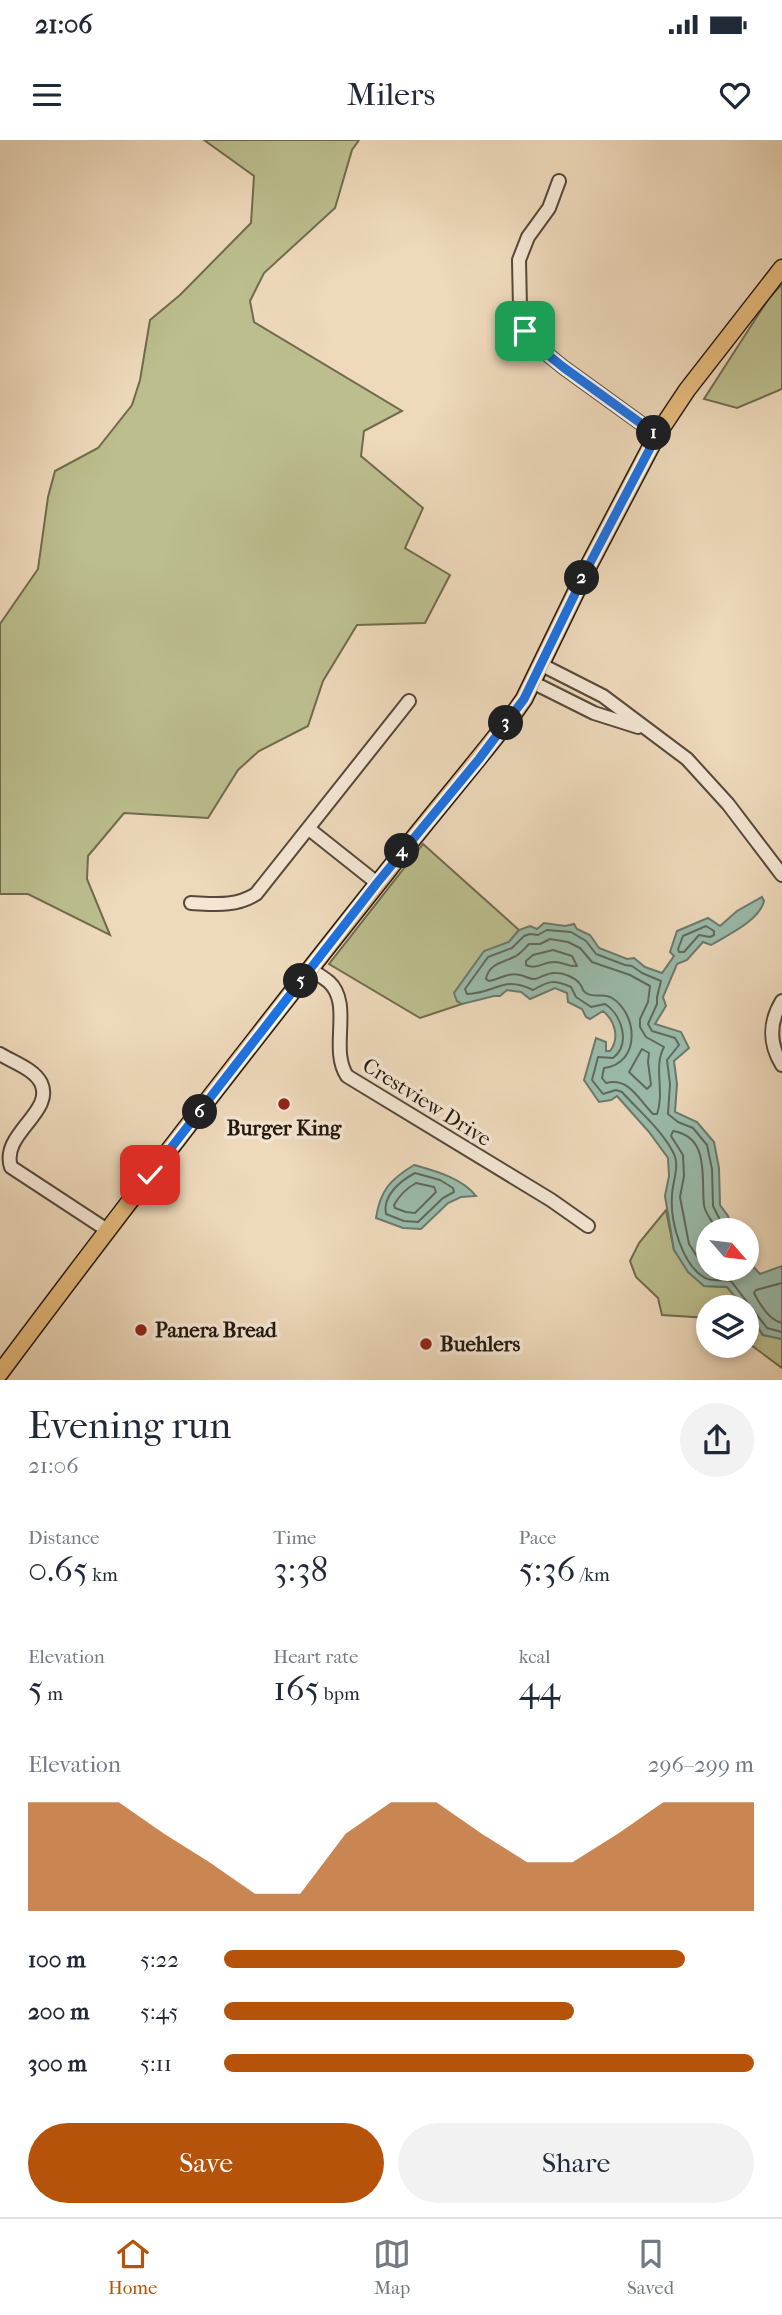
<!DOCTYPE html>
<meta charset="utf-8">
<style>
body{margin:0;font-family:"IM FELL French Canon",serif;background:#f2f2f3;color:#1f2937;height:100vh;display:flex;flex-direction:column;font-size:26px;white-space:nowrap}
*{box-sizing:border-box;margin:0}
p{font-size:23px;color:#747a83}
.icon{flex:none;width:38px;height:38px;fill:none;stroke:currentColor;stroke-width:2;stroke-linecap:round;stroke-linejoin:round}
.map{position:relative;height:1240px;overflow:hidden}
.drawer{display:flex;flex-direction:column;background:#fff;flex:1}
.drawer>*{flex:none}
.needle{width:46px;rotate:118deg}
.controls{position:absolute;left:696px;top:1078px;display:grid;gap:14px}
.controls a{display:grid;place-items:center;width:63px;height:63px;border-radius:50%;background:#fff;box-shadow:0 4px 10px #0003;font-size:35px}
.pin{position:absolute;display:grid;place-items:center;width:60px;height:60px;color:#fff;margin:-30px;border-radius:14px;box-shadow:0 4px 10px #0006}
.km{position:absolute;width:35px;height:35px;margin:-18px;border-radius:50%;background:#222;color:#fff;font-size:19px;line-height:35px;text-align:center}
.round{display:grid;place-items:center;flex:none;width:74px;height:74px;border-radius:37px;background:#f2f2f3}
.head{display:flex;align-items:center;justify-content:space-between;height:119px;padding:0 28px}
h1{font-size:38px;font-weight:600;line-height:52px}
.metrics{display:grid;grid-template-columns:repeat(3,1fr);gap:10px;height:119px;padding:7px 28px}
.metrics div{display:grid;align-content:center}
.metrics b{font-size:35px;font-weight:600}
.metrics small{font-size:19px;font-weight:400}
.metrics p{font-size:19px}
.chart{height:196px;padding:14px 28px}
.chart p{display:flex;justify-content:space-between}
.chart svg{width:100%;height:126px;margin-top:7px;fill:#b45309;opacity:.7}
.cta{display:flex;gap:14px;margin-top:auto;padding:14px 28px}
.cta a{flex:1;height:80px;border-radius:42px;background:#b45309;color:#fff;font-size:28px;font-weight:600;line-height:80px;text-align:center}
.cta a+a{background:#f2f2f3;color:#1f2937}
ul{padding:0 28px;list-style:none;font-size:23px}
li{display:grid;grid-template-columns:112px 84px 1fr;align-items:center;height:52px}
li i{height:18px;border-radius:9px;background:#b45309}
.status{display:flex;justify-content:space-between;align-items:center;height:49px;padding:0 35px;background:#fff;direction:ltr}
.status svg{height:19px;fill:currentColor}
header{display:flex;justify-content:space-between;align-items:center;height:91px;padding:0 28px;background:#fff;font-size:32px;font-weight:600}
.menu{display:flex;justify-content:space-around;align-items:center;height:98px;border-top:2px solid #e0e1e3;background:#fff;font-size:19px;color:#747a83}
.menu a{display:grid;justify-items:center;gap:4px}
.menu .selected{color:#b45309}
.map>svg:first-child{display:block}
</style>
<div class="status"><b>21:06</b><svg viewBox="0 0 49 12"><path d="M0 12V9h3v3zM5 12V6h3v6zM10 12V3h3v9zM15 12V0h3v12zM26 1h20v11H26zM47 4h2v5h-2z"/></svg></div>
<header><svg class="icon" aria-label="menu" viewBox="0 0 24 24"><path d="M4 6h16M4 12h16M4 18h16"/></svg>Milers<svg class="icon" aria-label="heart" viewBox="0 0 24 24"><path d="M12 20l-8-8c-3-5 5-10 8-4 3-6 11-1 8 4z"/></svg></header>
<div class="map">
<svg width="782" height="1241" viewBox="0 0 782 1241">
<rect width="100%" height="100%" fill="#eed9bb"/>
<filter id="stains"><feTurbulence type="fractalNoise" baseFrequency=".00286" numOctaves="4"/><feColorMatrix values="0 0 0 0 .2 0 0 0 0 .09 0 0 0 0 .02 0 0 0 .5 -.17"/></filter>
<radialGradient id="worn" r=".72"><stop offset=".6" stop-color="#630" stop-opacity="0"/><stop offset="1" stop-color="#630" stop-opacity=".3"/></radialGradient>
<g fill="#bcbe8e" stroke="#706b4e" stroke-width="2">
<polygon points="204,0 359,0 352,10 335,68 264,133 250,161 254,182 402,271 364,291 361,316 423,368 405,408 450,435 425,483 357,485 323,541 308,586 259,611 238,630 208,678 124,673 88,716 87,739 110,795 28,754 0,754 0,484 38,429 48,357 55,331 98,308 132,265 140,240 150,180 180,155 251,83 254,36"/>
<polygon points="782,144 782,249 737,268 704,259 769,158"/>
<polygon points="423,704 519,790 509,802 494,808 457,861 462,864 420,878 329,824"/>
<polygon points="666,1070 674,1110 704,1146 727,1147 744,1167 709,1167 709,1178 662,1175 658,1158 636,1137 630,1121 639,1103"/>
<polygon points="747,1172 763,1195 782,1199 782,1228 747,1202"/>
</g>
<g fill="#9abbab" stroke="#6a7a6d" stroke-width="2">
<path d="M 762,757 L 764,761 C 760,780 728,795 711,805 L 703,802 L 687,820 L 677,824 L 663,857 L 666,866 L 655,884 L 681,892 L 689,908 L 674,921 L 677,944 L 675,972 L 697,982 L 714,1002 L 719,1028 L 720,1065 L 728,1076 L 732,1090 L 709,1090 L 709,1129 L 747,1129 L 747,1120 L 760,1134 L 782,1126 L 782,1199 L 763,1195 L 747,1172 L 747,1167 L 744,1167 L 727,1147 L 704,1146 L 688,1132 L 674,1110 L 665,1056 L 669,1036 L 668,1018 L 649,992 L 617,956 L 611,960 L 599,962 L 584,940 L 596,898 L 606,902 L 606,911 L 610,911 C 620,898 615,881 603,871 L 590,879 L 586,877 L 582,869 L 568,862 L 567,853 L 555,848 L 530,859 L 521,852 L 507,850 L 500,856 L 494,856 L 462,864 L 457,861 L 454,853 L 484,811 L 509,802 L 519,790 L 530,786 L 537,789 L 544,783 L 565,786 L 574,784 L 577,789 L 590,795 L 599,808 L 627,819 L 634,818 L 645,827 L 662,833 L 674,816 L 670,812 L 677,791 L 708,778 L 720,786 L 737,771 Z"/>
<path d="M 414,1025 C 435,1031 462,1038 476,1056 L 461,1057 L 448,1063 L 421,1089 L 403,1088 L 376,1078 C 380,1050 391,1039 414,1025 Z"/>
</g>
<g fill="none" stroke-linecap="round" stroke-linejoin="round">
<g stroke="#5e6a5d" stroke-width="2">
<polygon points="706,786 714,791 714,795 710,797 699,795 684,812 679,812 678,809 683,796"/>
<path d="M 550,799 L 568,802 L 580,808 L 592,822 L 630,835 L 650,846 L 648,862 L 640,879 L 640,887 L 646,897 L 664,907 C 653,927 665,952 657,974 L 653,974 C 638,959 629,937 606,943 L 602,938 L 604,928 C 642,923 637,873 612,858 C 603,852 595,859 586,853 C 580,848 585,851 580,844 C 576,838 564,833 556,833 C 548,832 542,837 535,839 C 530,840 526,836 520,835 C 507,832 501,839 489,841 L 486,839 C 489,823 503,823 516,816 C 521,813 525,808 529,804 L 540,804 Z"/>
<path d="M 553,810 L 572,816 L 577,826 C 569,827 563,822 554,822 C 544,822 536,830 526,825 L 526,821 L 533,815 Z"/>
<polygon points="642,909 649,913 648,922 651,945 647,949 629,932"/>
<path d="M 415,1033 L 440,1040 L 453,1048 L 454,1052 L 443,1058 L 418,1082 L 404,1081 L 386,1074 C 382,1056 400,1041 415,1033 Z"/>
<path d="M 416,1043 L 434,1047 L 436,1052 L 415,1073 L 406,1072 L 395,1068 L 394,1065 C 399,1056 407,1048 416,1043 Z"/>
<path d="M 716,1090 C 713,1081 705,1074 704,1065 C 701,1037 710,997 673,991 L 671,996 L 683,1015 L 684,1036 L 680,1057 L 689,1104 L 700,1121 L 710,1130 L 730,1131 L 733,1129"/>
<path d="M 725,1090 L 713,1066 L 712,1029 L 707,1005 L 693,988 L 678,982 L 668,974 L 670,944 L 667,920 L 679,905 L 675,898 L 652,891 L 648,884 L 657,864 L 657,857 L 661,841 L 642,833 L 632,826 L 625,825 L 596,814 L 586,801 L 571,792 L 547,790 L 538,795 L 530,794 L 524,796 L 512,808 L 488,817 L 465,849 L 467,854 C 497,853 502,835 533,850 C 549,841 553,839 571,847 L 576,857 L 591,867 L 605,864 C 622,875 631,904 613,918 L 598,917 L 592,940 L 603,954 L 616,950 L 622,952 C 639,971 663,991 674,1014 C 680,1027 672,1043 672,1056 C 670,1081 682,1125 705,1138 C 712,1142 723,1139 731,1141 L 767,1188 L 782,1192"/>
<path d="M 782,1143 L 756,1150 L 754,1153 C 760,1165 769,1180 782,1183"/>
</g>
<defs>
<g id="minor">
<polyline points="559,41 549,68 528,97 519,120 520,168 525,191 531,201 563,227 657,295"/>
<polyline points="540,524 603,556 687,619 728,664 782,735"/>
<polyline points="532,542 594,573 638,587"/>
<polyline points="309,689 377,743"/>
<path d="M 191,763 C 215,764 235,767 256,754 L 409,561"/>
<path d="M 310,829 C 316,833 323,837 329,842 C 353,864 329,909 347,936 L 551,1060 L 588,1086"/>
<path d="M 782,861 C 769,882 769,904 782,925"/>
<path d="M 0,914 C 13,922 34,929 41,943 C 55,972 0,994 11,1027 L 107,1090"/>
</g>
<path id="major" d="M 0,1233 C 126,1064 255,898 386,733 C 427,680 471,629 512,576 L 524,559 L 590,423 L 657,295 L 687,250 L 782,128"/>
</defs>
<use href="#minor" stroke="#56483a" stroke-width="16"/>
<use href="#major" stroke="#23180f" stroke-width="19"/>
<use href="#minor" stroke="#f4e6d3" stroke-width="12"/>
<use href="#major" stroke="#e7bc7e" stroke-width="16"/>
</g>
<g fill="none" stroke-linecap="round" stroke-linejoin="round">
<defs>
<polyline id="route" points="150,1035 377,743 479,619 524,559 590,423 657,295 563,227 531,201 525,191"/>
</defs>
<use href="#route" stroke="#fff" stroke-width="14"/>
<use href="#route" stroke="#1a73e8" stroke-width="9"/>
</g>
<g fill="#8f2418" stroke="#f4e6d3" stroke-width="2.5">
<circle cx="284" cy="964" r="7"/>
<circle cx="141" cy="1190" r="7"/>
<circle cx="426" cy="1204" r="7"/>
</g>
<g text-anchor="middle" stroke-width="7" stroke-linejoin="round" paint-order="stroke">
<g font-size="21" fill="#23180f" stroke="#f4e6d3">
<text transform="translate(427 962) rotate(32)" y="7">Crestview Drive</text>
</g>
<g font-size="21" font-weight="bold" fill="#23180f" stroke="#f4e6d3" text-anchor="start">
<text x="284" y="995" text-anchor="middle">Burger King</text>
<text x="155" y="1197">Panera Bread</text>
<text x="440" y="1211">Buehlers</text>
</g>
</g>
<rect width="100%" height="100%" filter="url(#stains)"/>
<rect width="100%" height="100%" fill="url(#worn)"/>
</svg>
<div class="controls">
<a><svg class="needle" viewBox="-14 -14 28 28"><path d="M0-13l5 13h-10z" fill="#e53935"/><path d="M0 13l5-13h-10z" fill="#747a83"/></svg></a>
<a><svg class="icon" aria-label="layers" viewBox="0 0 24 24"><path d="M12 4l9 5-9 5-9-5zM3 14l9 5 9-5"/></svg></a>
</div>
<div class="pin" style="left:525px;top:191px;background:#1e9e55"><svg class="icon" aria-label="arrive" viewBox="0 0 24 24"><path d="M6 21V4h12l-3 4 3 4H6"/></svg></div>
<div class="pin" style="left:150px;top:1035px;background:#d93025"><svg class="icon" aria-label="check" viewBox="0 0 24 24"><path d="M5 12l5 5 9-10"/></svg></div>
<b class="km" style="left:654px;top:293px">1</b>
<b class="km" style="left:582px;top:438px">2</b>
<b class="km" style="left:506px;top:583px">3</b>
<b class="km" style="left:402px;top:711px">4</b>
<b class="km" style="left:301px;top:841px">5</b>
<b class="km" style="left:200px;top:972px">6</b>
</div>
<section class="drawer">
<div class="head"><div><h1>Evening run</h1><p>21:06</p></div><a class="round"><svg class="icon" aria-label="share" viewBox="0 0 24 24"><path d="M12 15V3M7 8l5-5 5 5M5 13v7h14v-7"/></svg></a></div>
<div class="metrics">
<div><p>Distance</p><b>0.65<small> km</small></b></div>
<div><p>Time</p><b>3:38</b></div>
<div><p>Pace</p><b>5:36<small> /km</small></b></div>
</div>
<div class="metrics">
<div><p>Elevation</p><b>5<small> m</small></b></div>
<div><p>Heart rate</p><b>165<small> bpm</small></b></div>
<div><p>kcal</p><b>44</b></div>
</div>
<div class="chart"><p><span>Elevation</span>296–299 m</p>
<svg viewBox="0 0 160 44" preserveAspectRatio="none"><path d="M0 44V6L10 6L20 6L30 17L40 27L50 38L60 38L70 17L80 6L90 6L100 17L110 27L120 27L130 17L140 6L150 6L160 6V44z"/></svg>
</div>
<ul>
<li><b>100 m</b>5:22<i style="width:87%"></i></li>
<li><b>200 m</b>5:45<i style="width:66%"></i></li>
<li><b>300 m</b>5:11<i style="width:100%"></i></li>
</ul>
<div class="cta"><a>Save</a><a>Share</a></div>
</section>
<nav class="menu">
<a class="selected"><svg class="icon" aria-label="home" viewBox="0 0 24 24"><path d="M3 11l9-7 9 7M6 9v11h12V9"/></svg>Home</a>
<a><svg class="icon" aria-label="map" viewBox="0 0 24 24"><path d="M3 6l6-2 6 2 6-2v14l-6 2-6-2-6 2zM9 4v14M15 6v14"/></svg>Map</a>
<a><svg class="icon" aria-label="saved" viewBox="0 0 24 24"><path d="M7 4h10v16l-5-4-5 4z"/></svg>Saved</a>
</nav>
